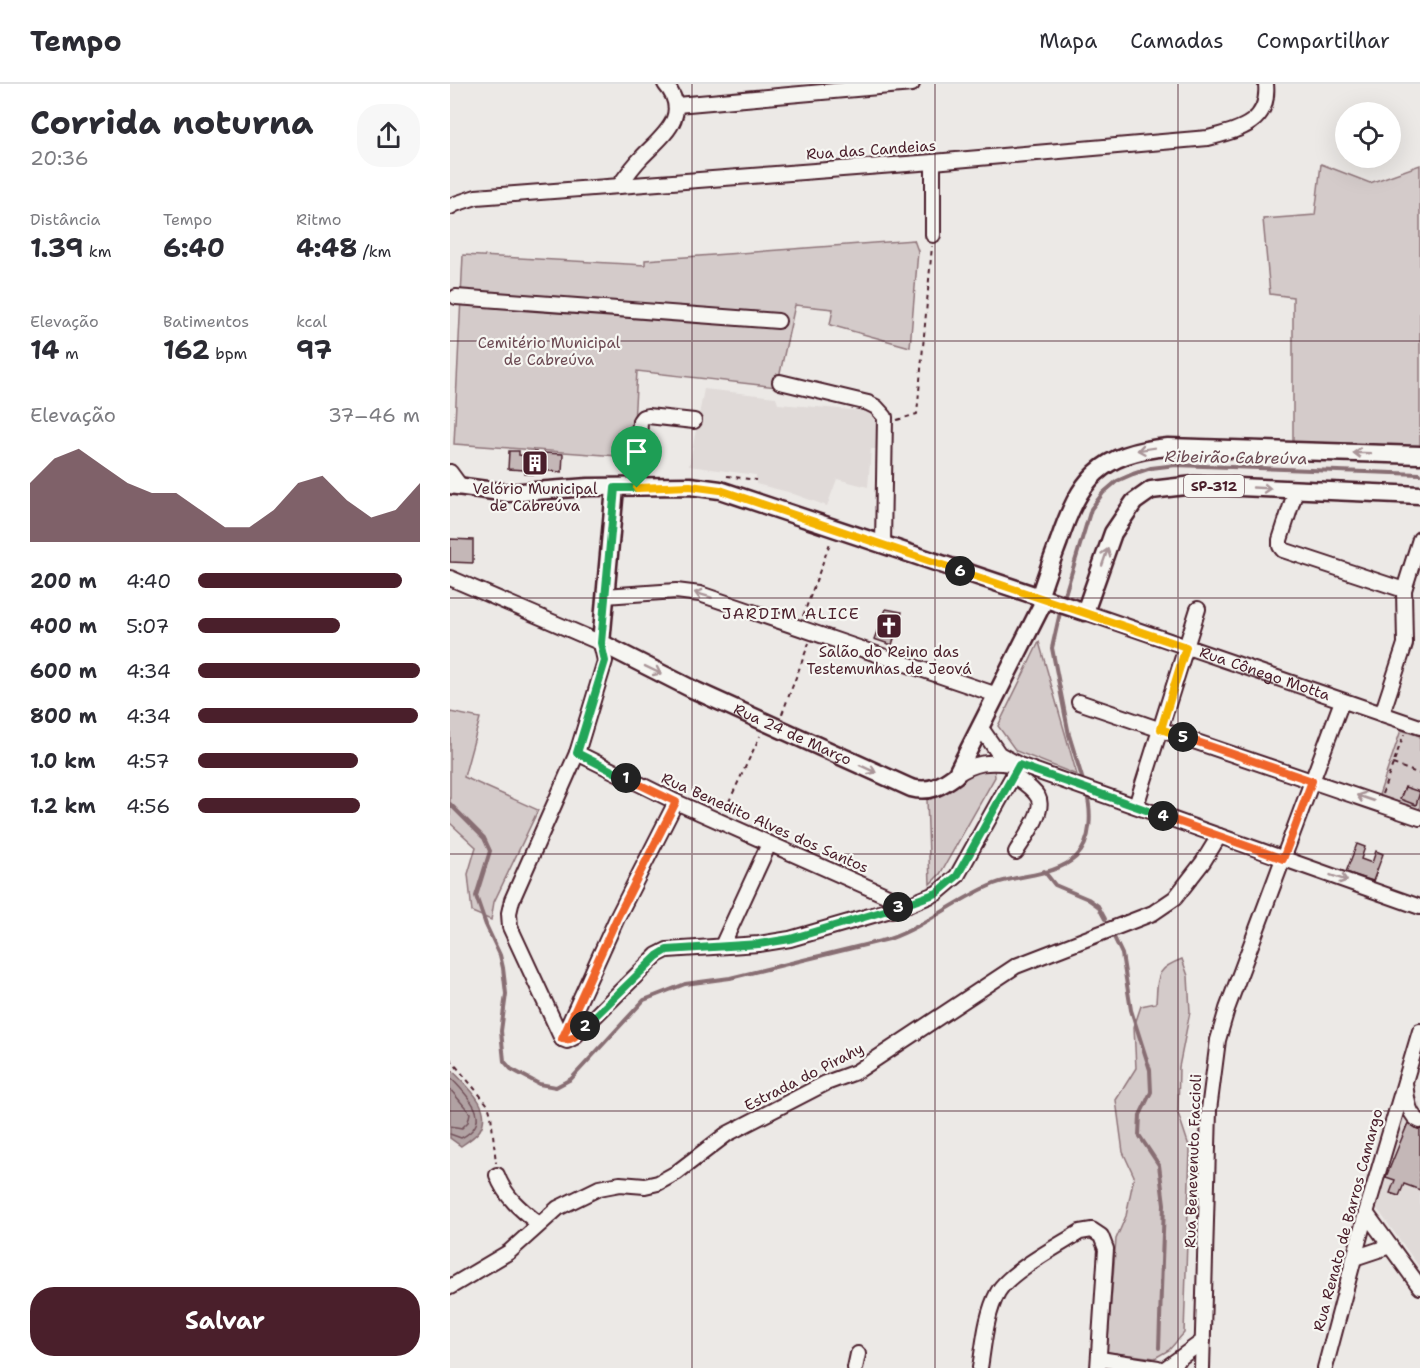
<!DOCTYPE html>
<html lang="pt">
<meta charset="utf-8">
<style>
body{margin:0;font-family:"Shantell Sans",sans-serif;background:#f7f7f7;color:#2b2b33;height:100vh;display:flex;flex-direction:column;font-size:22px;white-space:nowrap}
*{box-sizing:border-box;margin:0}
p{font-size:20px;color:#7c7c81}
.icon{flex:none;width:33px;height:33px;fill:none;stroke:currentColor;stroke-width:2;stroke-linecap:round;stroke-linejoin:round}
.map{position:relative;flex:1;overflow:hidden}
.details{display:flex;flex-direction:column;background:#fff;width:450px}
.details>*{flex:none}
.controls{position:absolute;left:885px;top:18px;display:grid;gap:12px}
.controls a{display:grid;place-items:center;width:66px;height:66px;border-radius:50%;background:#fff;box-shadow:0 6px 24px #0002;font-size:30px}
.pin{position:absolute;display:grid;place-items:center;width:51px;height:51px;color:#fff;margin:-62px -26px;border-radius:50% 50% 50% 0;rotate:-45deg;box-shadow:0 0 6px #0007}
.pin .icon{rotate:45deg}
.km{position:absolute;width:30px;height:30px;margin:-15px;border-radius:50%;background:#222;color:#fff;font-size:16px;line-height:30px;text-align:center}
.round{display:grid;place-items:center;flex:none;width:63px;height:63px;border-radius:24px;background:#f7f7f7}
.summary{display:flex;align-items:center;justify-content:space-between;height:102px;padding:0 30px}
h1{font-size:33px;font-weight:700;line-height:45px}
.stats{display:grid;grid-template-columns:repeat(3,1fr);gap:9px;height:102px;padding:6px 30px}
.stats div{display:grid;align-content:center}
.stats b{font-size:26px;font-weight:700}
.stats small{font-size:16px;font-weight:400}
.stats p{font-size:16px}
.chart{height:168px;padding:12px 30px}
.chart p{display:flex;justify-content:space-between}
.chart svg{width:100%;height:108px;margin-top:6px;fill:#4a1f2b;opacity:.7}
.primary-button{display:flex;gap:12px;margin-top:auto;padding:12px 30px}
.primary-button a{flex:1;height:69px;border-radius:24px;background:#4a1f2b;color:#fff;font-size:24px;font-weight:700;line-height:69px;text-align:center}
ul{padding:0 30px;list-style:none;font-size:20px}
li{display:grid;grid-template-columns:96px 72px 1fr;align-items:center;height:45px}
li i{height:15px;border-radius:8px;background:#4a1f2b}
header{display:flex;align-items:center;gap:36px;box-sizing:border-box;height:84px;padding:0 30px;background:#fff;border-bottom:2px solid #e1e1e2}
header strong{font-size:28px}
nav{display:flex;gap:33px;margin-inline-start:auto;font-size:21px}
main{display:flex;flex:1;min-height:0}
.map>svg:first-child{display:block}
</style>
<header>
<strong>Tempo</strong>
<nav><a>Mapa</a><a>Camadas</a><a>Compartilhar</a></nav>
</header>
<main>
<section class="details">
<div class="summary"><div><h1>Corrida noturna</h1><p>20:36</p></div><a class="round"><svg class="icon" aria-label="share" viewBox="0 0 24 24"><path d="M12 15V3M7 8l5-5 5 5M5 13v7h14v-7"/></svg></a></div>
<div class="stats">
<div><p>Distância</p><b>1.39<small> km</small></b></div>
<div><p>Tempo</p><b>6:40</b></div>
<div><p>Ritmo</p><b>4:48<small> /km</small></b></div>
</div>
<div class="stats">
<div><p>Elevação</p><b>14<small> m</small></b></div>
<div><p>Batimentos</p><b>162<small> bpm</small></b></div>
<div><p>kcal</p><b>97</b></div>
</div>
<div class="chart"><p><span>Elevação</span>37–46 m</p>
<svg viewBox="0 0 160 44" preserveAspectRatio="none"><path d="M0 44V20L10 10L20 6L30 13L40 20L50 24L60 24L70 31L80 38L90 38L100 31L110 20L120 17L130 27L140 34L150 31L160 20V44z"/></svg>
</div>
<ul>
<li><b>200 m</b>4:40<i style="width:92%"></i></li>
<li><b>400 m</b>5:07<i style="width:64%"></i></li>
<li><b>600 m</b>4:34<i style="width:100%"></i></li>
<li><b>800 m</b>4:34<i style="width:99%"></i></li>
<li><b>1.0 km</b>4:57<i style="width:72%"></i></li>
<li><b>1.2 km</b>4:56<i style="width:73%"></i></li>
</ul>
<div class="primary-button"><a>Salvar</a></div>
</section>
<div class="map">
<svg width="970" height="1284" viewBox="0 0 970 1284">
<rect width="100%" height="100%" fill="#ece9e6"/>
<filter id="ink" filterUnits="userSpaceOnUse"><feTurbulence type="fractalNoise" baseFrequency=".0167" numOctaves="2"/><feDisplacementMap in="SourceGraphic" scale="12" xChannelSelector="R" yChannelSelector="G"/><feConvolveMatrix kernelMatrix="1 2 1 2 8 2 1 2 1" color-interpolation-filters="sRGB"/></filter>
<g filter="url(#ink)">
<g fill="#e0dad8">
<polygon points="254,305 326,313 328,320 415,327 421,330 428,340 427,365 421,365 418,403 387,395 377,422 338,408 306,400 306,391 239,382"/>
<polygon points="964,1017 970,1018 970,1184 928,1126 925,1116 954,1027"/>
</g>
<g fill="#d4cbca" stroke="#8f757a" stroke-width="1.5">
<polygon points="871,80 920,99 970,81 970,363 843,358 843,213 820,210 813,135 865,131"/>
<polygon points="464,156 468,167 460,263 380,241 383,225 345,221 327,303 187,287 182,373 4,360 13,171 195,181 195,176"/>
<polygon points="589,558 627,691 566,667 548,642"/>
<polygon points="0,628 30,634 14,693 88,726 44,818 41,836 22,828 18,790 26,763 0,739"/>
<polygon points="951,646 970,652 970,726 929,711"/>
<polygon points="544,684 545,693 490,790 480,800 477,715 488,712 519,688"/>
<path d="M 732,875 L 738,892 L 740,928 L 729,983 L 728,1029 L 740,1065 L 734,1249 L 719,1266 L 705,1274 L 657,1268 L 666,1155 L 676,1132 L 684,1092 L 673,1068 L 666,1016 L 686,984 L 684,943 L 691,922 L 706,919 C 708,892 705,885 732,875 Z"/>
</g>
<path fill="#b1a2a3" stroke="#886e73" stroke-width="1.5" d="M 0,984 C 14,1000 44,1022 30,1046 C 26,1052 17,1058 11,1062 L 0,1054 Z"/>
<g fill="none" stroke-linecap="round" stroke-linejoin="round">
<g stroke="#73535b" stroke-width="1.5">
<path d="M 0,993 C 16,1011 46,1036 11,1054 L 0,1050"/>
<polyline points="0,1005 20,1029 18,1038 12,1044 0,1042"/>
</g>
<g stroke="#886e73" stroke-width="4">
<polyline points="613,517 641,425 653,409 667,397 683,390 701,384 726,381 970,390"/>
<polyline points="611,524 602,564 619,651 634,700"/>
<path d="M 0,720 L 34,754 L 40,767 L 26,812 L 36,841 L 50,871 L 53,884 L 56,910 L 51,947 L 54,977 L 61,985 L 89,1000 L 106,1003 L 121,995 L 194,916 L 235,900 L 280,894 L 439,855 C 476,842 507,815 544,800 C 570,790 605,792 626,773 C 642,758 642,727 636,707"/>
<polyline points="594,787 605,801 638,815 648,822 655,835"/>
<polyline points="663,851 672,870 681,926 700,986 701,1008 690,1031 689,1051 709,1081 714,1120 709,1264"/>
</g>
</g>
<g fill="#c4b7b7" stroke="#4a1f2b" stroke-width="1.5">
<polygon points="59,367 69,367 69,371 76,372 77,368 86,368 85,372 93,373 94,369 113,370 112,388 86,386 86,390 75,390 75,386 58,385"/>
<polygon points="0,455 23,456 23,479 0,478"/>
<polygon points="436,525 452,528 442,561 424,555"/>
<polygon points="955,703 970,708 966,721 950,715"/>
<polygon points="907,760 915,763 911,775 922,779 926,767 933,770 923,797 896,788"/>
<polygon points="958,1039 970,1044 970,1106 954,1100 949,1112 940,1109 945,1096 936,1093"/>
</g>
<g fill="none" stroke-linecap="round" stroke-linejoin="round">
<defs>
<g id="minor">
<polyline points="227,21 462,0"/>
<polyline points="483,78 483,151"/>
<path d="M 169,102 C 176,92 183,82 192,73 C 213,51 242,31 215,0"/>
<path d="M 0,123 L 5,120 L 26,113 L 483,78 L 758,54 C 788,46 820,40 816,0"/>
<polyline points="6,213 328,237"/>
<polyline points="330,298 418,319 426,323 435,333 433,461"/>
<polyline points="0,388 11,403"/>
<polyline points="187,404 190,337 193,333 198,332 244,337"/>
<polyline points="846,406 830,456 830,462 833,466 954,506"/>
<polyline points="0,494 151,559 155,577 127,669 62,816 59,829 60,843 112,955"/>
<polyline points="155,512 226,507 250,510 547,611"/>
<path id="s1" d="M 635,528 L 970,643"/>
<polyline points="629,618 970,734"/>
<polyline points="932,630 955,560 954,506 970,455"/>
<polyline points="531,644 549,670 569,681 970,823"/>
<polyline points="127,669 226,718 458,821"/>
<path d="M 506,691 C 525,678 539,677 561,680"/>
<path d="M 563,691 C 571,697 583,704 588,713 C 596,727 573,756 566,768"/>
<polyline points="686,722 748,525"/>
<polyline points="272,862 319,760"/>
<polyline points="112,955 117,957 123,954 207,871 217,866 309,860 340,855 458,821 487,809 507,792 569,681"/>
<polyline points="112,955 167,834 226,718"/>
<path d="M 955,999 C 957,1012 957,1031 970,1037"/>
<path d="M 47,1091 C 55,1113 71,1126 89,1140"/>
<polyline points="916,1129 970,1203"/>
<polyline points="904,1174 940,1162"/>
<polyline points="0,1203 59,1168 108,1124 149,1104 170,1100 195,1102 208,1099 226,1089 277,1050 376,999 406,988 566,882 703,829 725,814 753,778 769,752"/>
<polyline points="650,1275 708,1284"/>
<polyline points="405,1284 408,1270"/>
<path d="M 530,1284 C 534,1259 536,1230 548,1208 C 559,1188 610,1161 630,1148 L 642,1146 L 651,1152 L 656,1165 L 648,1284"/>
<polyline points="716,1284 753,1257"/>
<polyline points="752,1284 759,1026 768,956 777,925 892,617"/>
<polyline points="875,1284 916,1129 970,947"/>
</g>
<g id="major">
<polyline points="0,401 58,409 138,403 240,402 270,406 635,528 663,449 684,418 701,406 744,401 970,411"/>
<path id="s2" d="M 165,404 L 151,559 L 242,605 L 461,704 C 480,709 491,702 506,691 L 595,515"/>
<path d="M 589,514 C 595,494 602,476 609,457 C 630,395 650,369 718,363 L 970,371"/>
</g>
</defs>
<use href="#minor" stroke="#4a1f2b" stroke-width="18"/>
<use href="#major" stroke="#4a1f2b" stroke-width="21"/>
<g stroke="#4a1f2b" stroke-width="2" stroke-dasharray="4.5 4.5" stroke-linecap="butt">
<polyline points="447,336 467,330 482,162"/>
<polyline points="277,392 306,396"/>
<polyline points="353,532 380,459"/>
<polyline points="332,630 359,559"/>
<polyline points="943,680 970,690"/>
<polyline points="932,710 954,650"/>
<polyline points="275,726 310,652"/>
<polyline points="0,975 38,1021 41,1031 46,1079"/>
</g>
<use href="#minor" stroke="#f6f6f2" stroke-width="14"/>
<use href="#major" stroke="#f6f6f2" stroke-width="16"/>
</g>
<defs><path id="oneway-shaft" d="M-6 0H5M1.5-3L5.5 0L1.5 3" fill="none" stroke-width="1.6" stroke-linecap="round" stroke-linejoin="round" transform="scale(1.5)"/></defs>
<g stroke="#a99598">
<use href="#oneway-shaft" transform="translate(696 365) rotate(171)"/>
<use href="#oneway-shaft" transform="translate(912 369) rotate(-178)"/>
<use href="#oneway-shaft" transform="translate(812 404) rotate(3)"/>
<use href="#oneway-shaft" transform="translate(655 473) rotate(-71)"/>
<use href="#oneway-shaft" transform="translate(253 511) rotate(-163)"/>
<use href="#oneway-shaft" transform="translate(203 586) rotate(26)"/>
<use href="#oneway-shaft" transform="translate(418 685) rotate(25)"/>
<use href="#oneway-shaft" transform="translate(915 714) rotate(-161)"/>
<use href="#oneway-shaft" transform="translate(889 794) rotate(19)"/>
</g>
</g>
<g fill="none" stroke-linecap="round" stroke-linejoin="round" filter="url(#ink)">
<defs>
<polyline id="split-1" points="176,694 127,669 155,577 151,559 165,404 187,404"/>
<path id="split-2" d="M 135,942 C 128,949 123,958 112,955 L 167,834 L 226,718 L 176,694"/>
<polyline id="split-3" points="135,942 207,872 217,866 309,860 340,855 448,823"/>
<polyline id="split-4" points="448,823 487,809 507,792 569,681 713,732"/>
<polyline id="split-5" points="713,732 833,775 862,697 733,653"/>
<polyline id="split-6" points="510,487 736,563 711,645 733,653"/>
<polyline id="split-7" points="187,404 240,402 270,406 510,487"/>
</defs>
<use href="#split-1" stroke="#fff" stroke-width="12"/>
<use href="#split-2" stroke="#fff" stroke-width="12"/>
<use href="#split-3" stroke="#fff" stroke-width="12"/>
<use href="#split-4" stroke="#fff" stroke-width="12"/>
<use href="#split-5" stroke="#fff" stroke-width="12"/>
<use href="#split-6" stroke="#fff" stroke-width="12"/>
<use href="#split-7" stroke="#fff" stroke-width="12"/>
<use href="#split-1" stroke="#22a559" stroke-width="8"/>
<use href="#split-2" stroke="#f0652b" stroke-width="8"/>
<use href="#split-3" stroke="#22a559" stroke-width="8"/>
<use href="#split-4" stroke="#22a559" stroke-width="8"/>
<use href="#split-5" stroke="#f0652b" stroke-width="8"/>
<use href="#split-6" stroke="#f5b400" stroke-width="8"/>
<use href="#split-7" stroke="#f5b400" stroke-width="8"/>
</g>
<path fill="none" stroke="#4a1f2b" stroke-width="1.5" stroke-opacity="0.55" d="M 242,0 L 242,1284M 485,0 L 485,1284M 728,0 L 728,1284M 0,257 L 970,257M 0,514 L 970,514M 0,770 L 970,770M 0,1027 L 970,1027"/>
<defs>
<symbol id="building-square" viewBox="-11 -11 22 22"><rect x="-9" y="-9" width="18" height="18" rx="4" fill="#4a1f2b" stroke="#f6f6f2"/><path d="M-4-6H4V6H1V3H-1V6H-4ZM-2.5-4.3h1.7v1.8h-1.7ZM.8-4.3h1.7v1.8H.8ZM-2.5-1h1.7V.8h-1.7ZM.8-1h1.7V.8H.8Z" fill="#fff"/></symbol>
<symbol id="church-square" viewBox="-11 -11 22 22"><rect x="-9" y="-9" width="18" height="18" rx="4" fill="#4a1f2b" stroke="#f6f6f2"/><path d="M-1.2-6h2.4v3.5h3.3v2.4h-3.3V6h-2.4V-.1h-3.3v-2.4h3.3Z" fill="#fff"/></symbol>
</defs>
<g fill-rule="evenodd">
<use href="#building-square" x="70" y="364" width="30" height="30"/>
<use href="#church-square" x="424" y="527" width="30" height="30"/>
</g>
<g text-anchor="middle" stroke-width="4.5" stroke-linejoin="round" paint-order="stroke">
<rect fill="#f6f6f2" stroke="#7e6067" stroke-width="1.5" x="734" y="391" width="60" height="22" rx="4.5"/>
<g font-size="14" font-weight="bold" fill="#4a1f2b">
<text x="764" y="407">SP-312</text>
</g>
<g font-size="15" fill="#4a1f2b" stroke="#f6f6f2">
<text transform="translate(421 66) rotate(-4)" y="5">Rua das Candeias</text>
<text dy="5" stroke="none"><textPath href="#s1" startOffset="190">Rua Cônego Motta</textPath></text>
<text dy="5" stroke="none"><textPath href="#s2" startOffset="368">Rua 24 de Março</textPath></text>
<text transform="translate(315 739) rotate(24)" y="5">Rua Benedito Alves dos Santos</text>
<text transform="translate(354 993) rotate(-27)" y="5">Estrada do Pirahy</text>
<text transform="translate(743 1077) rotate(-88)" y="5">Rua Benevenuto Faccioli</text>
<text transform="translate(898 1136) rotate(-75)" y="5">Rua Renato de Barros Camargo</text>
</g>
<g font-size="15" fill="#6c4a53" stroke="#f6f6f2">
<text x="99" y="264">Cemitério Municipal<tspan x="99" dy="17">de Cabreúva</tspan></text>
</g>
<g font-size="15" fill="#4a1f2b" stroke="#f6f6f2">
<text x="85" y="410">Velório Municipal<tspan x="85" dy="17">de Cabreúva</tspan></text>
<text x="439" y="573">Salão do Reino das<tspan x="439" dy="17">Testemunhas de Jeová</tspan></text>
</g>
<g font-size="16" font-style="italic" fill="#6e4d55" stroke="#f6f6f2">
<text transform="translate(786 373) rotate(1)" y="6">Ribeirão Cabreúva</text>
</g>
<g font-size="16" letter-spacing="1.5" fill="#4a1f2b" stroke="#f6f6f2">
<text x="341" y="535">JARDIM ALICE</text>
</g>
</g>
</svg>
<div class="controls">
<a><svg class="icon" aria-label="locate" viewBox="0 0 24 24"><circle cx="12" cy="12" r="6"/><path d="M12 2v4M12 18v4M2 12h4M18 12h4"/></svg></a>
</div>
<div class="pin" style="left:187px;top:404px;background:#1e9e55"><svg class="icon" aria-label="arrive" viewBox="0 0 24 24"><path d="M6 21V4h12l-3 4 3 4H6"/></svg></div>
<b class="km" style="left:176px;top:694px">1</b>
<b class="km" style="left:135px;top:942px">2</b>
<b class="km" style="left:448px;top:823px">3</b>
<b class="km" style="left:713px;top:732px">4</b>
<b class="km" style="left:733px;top:653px">5</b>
<b class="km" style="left:510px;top:487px">6</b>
</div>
</main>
